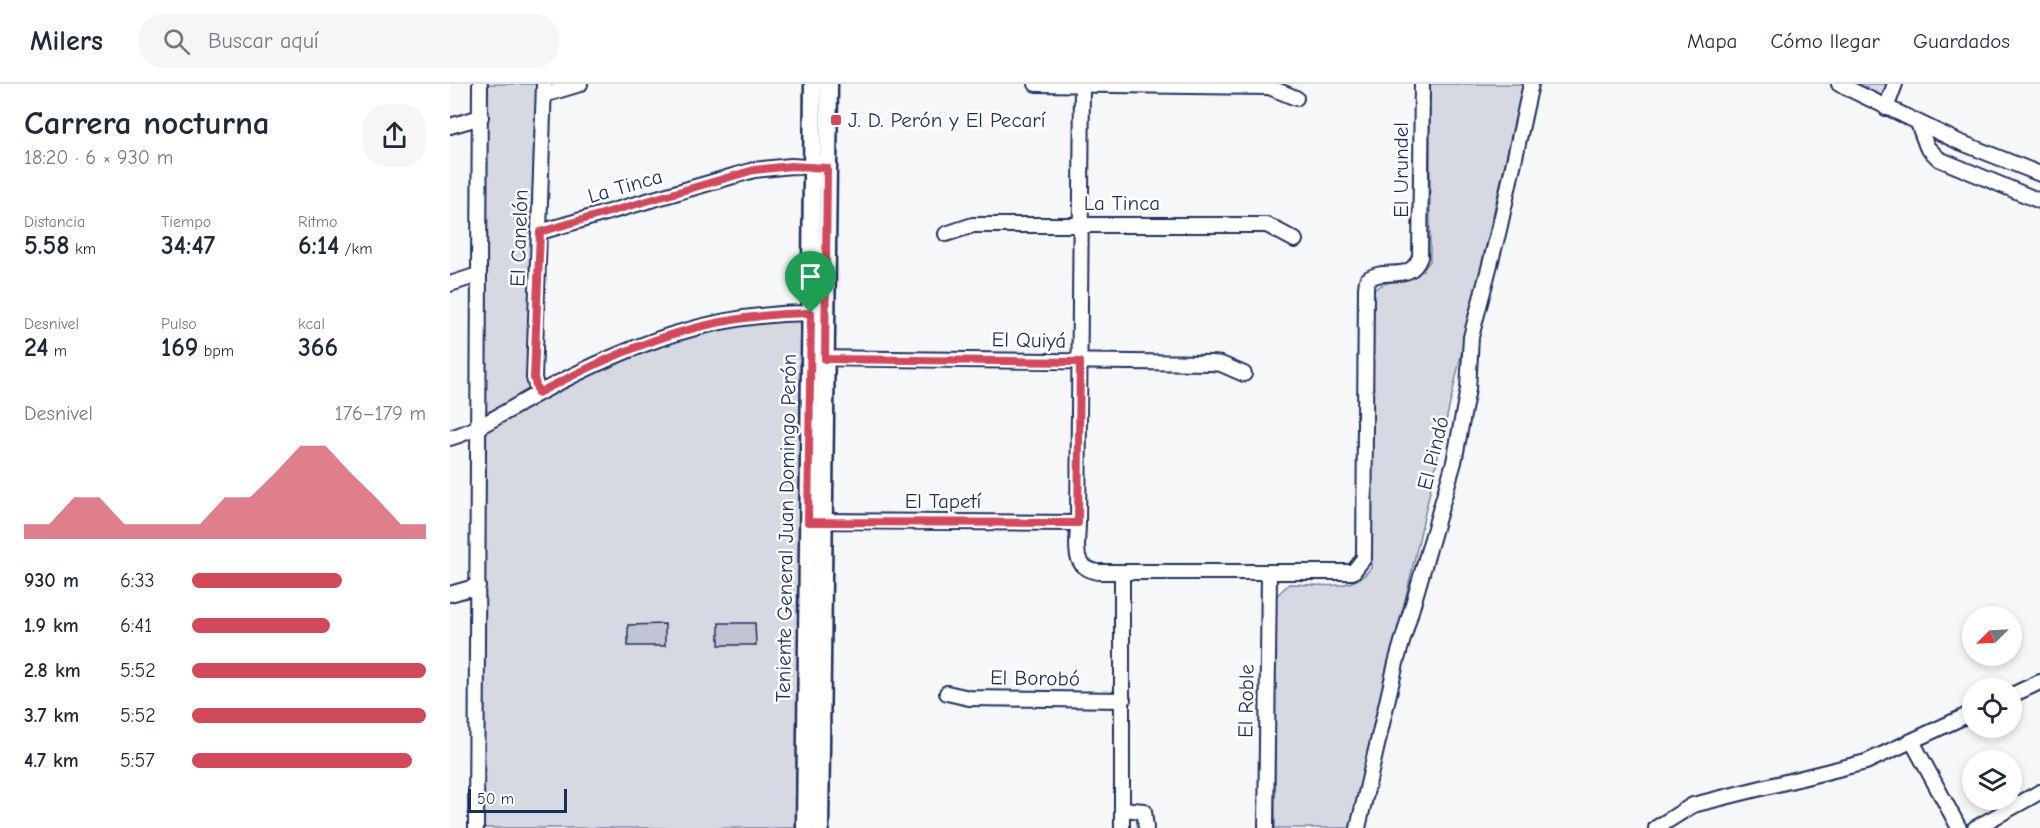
<!DOCTYPE html>
<html lang="es">
<meta charset="utf-8">
<style>
body{margin:0;font-family:"Comic Neue",sans-serif;background:#f6f6f7;color:#1f2937;height:100vh;display:flex;flex-direction:column;font-size:22px;white-space:nowrap}
*{box-sizing:border-box;margin:0}
p{font-size:20px;color:#747a83}
.icon{flex:none;width:33px;height:33px;fill:none;stroke:currentColor;stroke-width:2;stroke-linecap:round;stroke-linejoin:round}
.map{position:relative;flex:1;overflow:hidden}
.panel{display:flex;flex-direction:column;background:#fff;width:450px}
.panel>*{flex:none}
.needle{width:39px;rotate:246deg}
.fabs{position:absolute;left:1512px;top:522px;display:grid;gap:12px}
.fabs a{display:grid;place-items:center;width:60px;height:60px;border-radius:50%;background:#fff;box-shadow:0 3px 9px #0003;font-size:30px}
.scale{position:absolute;left:18px;bottom:15px;width:99px;box-sizing:border-box;padding-left:6px;border:3px solid #1b2f5e;border-top:0;font-size:16px;line-height:21px;white-space:nowrap;color:#1b2f5e;-webkit-text-stroke:4px #fff;paint-order:stroke}
.pin{position:absolute;display:grid;place-items:center;width:51px;height:51px;color:#fff;margin:-62px -26px;border-radius:50% 50% 50% 0;rotate:-45deg;box-shadow:0 0 6px #0007}
.pin .icon{rotate:45deg}
.round{display:grid;place-items:center;flex:none;width:63px;height:63px;border-radius:24px;background:#f6f6f7}
.overview{display:flex;align-items:center;justify-content:space-between;height:102px;padding:0 24px}
h1{font-size:33px;font-weight:700;line-height:45px}
.stats{display:grid;grid-template-columns:repeat(3,1fr);gap:9px;height:102px;padding:6px 24px}
.stats div{display:grid;align-content:center}
.stats b{font-size:26px;font-weight:700}
.stats small{font-size:16px;font-weight:400}
.stats p{font-size:16px}
.chart{height:168px;padding:12px 24px}
.chart p{display:flex;justify-content:space-between}
.chart svg{width:100%;height:108px;margin-top:6px;fill:#d1495b;opacity:.7}
ul{padding:0 24px;list-style:none;font-size:20px}
li{display:grid;grid-template-columns:96px 72px 1fr;align-items:center;height:45px}
li i{height:15px;border-radius:8px;background:#d1495b}
header{display:flex;align-items:center;gap:36px;box-sizing:border-box;height:84px;padding:0 30px;background:#fff;border-bottom:2px solid #e0e1e3}
header strong{font-size:28px}
nav{display:flex;gap:33px;margin-inline-start:auto;font-size:21px}
.search{width:420px;height:54px;background:#f6f6f7;display:flex;align-items:center;gap:15px;box-sizing:border-box;padding:0 21px;border-radius:24px;color:#747a83;font-size:22px}
main{display:flex;flex:1;min-height:0}
.map>svg:first-child{display:block}
</style>
<header>
<strong>Milers</strong>
<div class="search"><svg class="icon" aria-label="search" viewBox="0 0 24 24"><circle cx="10" cy="10" r="6"/><path d="M15 15l6 6"/></svg>Buscar aquí</div>
<nav><a>Mapa</a><a>Cómo llegar</a><a>Guardados</a></nav>
</header>
<main>
<section class="panel">
<div class="overview"><div><h1>Carrera nocturna</h1><p>18:20 · 6 × 930 m</p></div><a class="round"><svg class="icon" aria-label="share" viewBox="0 0 24 24"><path d="M12 15V3M7 8l5-5 5 5M5 13v7h14v-7"/></svg></a></div>
<div class="stats">
<div><p>Distancia</p><b>5.58<small> km</small></b></div>
<div><p>Tiempo</p><b>34:47</b></div>
<div><p>Ritmo</p><b>6:14<small> /km</small></b></div>
</div>
<div class="stats">
<div><p>Desnivel</p><b>24<small> m</small></b></div>
<div><p>Pulso</p><b>169<small> bpm</small></b></div>
<div><p>kcal</p><b>366</b></div>
</div>
<div class="chart"><p><span>Desnivel</span>176–179 m</p>
<svg viewBox="0 0 160 44" preserveAspectRatio="none"><path d="M0 44V38L10 38L20 27L30 27L40 38L50 38L60 38L70 38L80 27L90 27L100 17L110 6L120 6L130 17L140 27L150 38L160 38V44z"/></svg>
</div>
<ul>
<li><b>930 m</b>6:33<i style="width:64%"></i></li>
<li><b>1.9 km</b>6:41<i style="width:59%"></i></li>
<li><b>2.8 km</b>5:52<i style="width:100%"></i></li>
<li><b>3.7 km</b>5:52<i style="width:100%"></i></li>
<li><b>4.7 km</b>5:57<i style="width:94%"></i></li>
</ul>
</section>
<div class="map">
<svg width="1590" height="744" viewBox="0 0 1590 744">
<rect width="100%" height="100%" fill="#f6f7f9"/>
<filter id="ink" filterUnits="userSpaceOnUse"><feTurbulence type="fractalNoise" baseFrequency=".0167" numOctaves="2"/><feDisplacementMap in="SourceGraphic" scale="12" xChannelSelector="R" yChannelSelector="G"/><feConvolveMatrix kernelMatrix="1 2 1 2 8 2 1 2 1" color-interpolation-filters="sRGB"/></filter>
<g filter="url(#ink)">
<g fill="#d6d9e2" stroke="#7884a0" stroke-width="1.5">
<polygon points="30,0 94,0 88,309 27,345"/>
<path d="M 980,0 L 1073,0 L 903,744 L 825,744 L 825,513 L 839,500 C 867,500 903,509 921,484 L 924,206 C 946,189 959,206 980,177 Z"/>
<polygon points="1403,0 1438,0 1433,11 1425,11"/>
<path d="M 345,234 L 351,238 L 353,245 L 352,744 L 29,744 L 35,348 L 42,339 C 82,318 129,288 169,273 C 226,251 285,239 345,234 Z"/>
</g>
<g fill="#c0c4d3" stroke="#1b2f5e" stroke-width="1.5">
<polygon points="269,539 305,539 306,561 269,561"/>
<polygon points="215,540 215,562 178,562 178,541"/>
</g>
<g fill="none" stroke-linecap="round" stroke-linejoin="round">
<defs>
<g id="minor">
<polyline points="586,0 819,3 846,14"/>
<path d="M 632,0 L 628,439 C 628,461 620,483 648,488 L 903,488 L 914,474 L 916,204 L 917,196 C 935,182 960,200 970,173 L 972,0"/>
<polyline points="1389,0 1507,57 1590,90"/>
<polyline points="94,11 130,0"/>
<polyline points="1436,24 1445,0"/>
<polyline points="1468,39 1477,63 1489,75 1590,117"/>
<polyline points="0,42 31,33"/>
<polyline points="90,148 304,86 341,82 370,84"/>
<polyline points="496,150 523,141 817,141 845,156"/>
<polyline points="0,200 28,191"/>
<polyline points="365,274 762,279 771,280 794,290"/>
<polyline points="88,309 84,294 94,0"/>
<path d="M 0,354 C 33,344 59,325 89,309 C 180,260 266,227 370,229"/>
<polyline points="366,437 628,439"/>
<polyline points="672,489 672,744"/>
<polyline points="0,510 28,502"/>
<polyline points="497,609 519,614 673,616"/>
<polyline points="1562,611 1590,598"/>
<polyline points="1462,657 1509,744"/>
<polyline points="672,725 694,727 696,744"/>
<polyline points="26,744 30,0"/>
<polyline points="816,744 819,490"/>
<polyline points="908,744 946,579 1004,378 1018,305 1021,253 1049,146 1081,0"/>
<polyline points="1206,744 1243,721 1416,678 1522,629"/>
<polyline points="1525,744 1590,708"/>
</g>
<g id="major">
<polyline points="355,744 363,0"/>
<polyline points="370,744 379,0"/>
</g>
</defs>
<use href="#minor" stroke="#1b2f5e" stroke-width="18"/>
<use href="#major" stroke="#1b2f5e" stroke-width="21"/>
<use href="#minor" stroke="#fff" stroke-width="14"/>
<use href="#major" stroke="#fff" stroke-width="16"/>
</g>
</g>
<g fill="none" stroke-linecap="round" stroke-linejoin="round" filter="url(#ink)">
<defs>
<path id="route" d="M 341,82 L 377,84 L 375,275 L 630,278 L 628,439 L 358,438 L 361,229 C 252,230 182,261 88,309 L 84,294 L 90,148 L 304,86 Z"/>
</defs>
<use href="#route" stroke="#fff" stroke-width="12"/>
<use href="#route" stroke="#d1495b" stroke-width="8"/>
</g>
<rect fill="#d1495b" stroke="#fff" stroke-width="2" x="380" y="30" width="12" height="12" rx="3"/>
<g text-anchor="middle" stroke-width="5" stroke-linejoin="round" paint-order="stroke">
<g font-size="21" fill="#1b2f5e" stroke="#fff" text-anchor="start">
<text x="398" y="43">J. D. Perón y El Pecarí</text>
</g>
<g font-size="21" fill="#1b2f5e" stroke="#fff">
<text transform="translate(951 86) rotate(-90)" y="7">El Urundel</text>
<text transform="translate(175 102) rotate(-16)" y="7">La Tinca</text>
<text x="672" y="126">La Tinca</text>
<text transform="translate(69 154) rotate(-88)" y="7">El Canelón</text>
<text transform="translate(579 256) rotate(1)" y="7">El Quiyá</text>
<text transform="translate(983 369) rotate(-76)" y="7">El Pindó</text>
<text x="493" y="424">El Tapetí</text>
<text transform="translate(336 444) rotate(-89)" y="7">Teniente General Juan Domingo Perón</text>
<text transform="translate(585 594) rotate(1)" y="7">El Borobó</text>
<text transform="translate(796 617) rotate(-89)" y="7">El Roble</text>
</g>
</g>
</svg>
<div class="fabs">
<a><svg class="needle" viewBox="-14 -14 28 28"><path d="M0-13l5 13h-10z" fill="#e53935"/><path d="M0 13l5-13h-10z" fill="#747a83"/></svg></a>
<a><svg class="icon" aria-label="locate" viewBox="0 0 24 24"><circle cx="12" cy="12" r="6"/><path d="M12 2v4M12 18v4M2 12h4M18 12h4"/></svg></a>
<a><svg class="icon" aria-label="layers" viewBox="0 0 24 24"><path d="M12 4l9 5-9 5-9-5zM3 14l9 5 9-5"/></svg></a>
</div>
<div class="scale">50 m</div>
<div class="pin" style="left:361px;top:229px;background:#1e9e55"><svg class="icon" aria-label="arrive" viewBox="0 0 24 24"><path d="M6 21V4h12l-3 4 3 4H6"/></svg></div>
</div>
</main>
